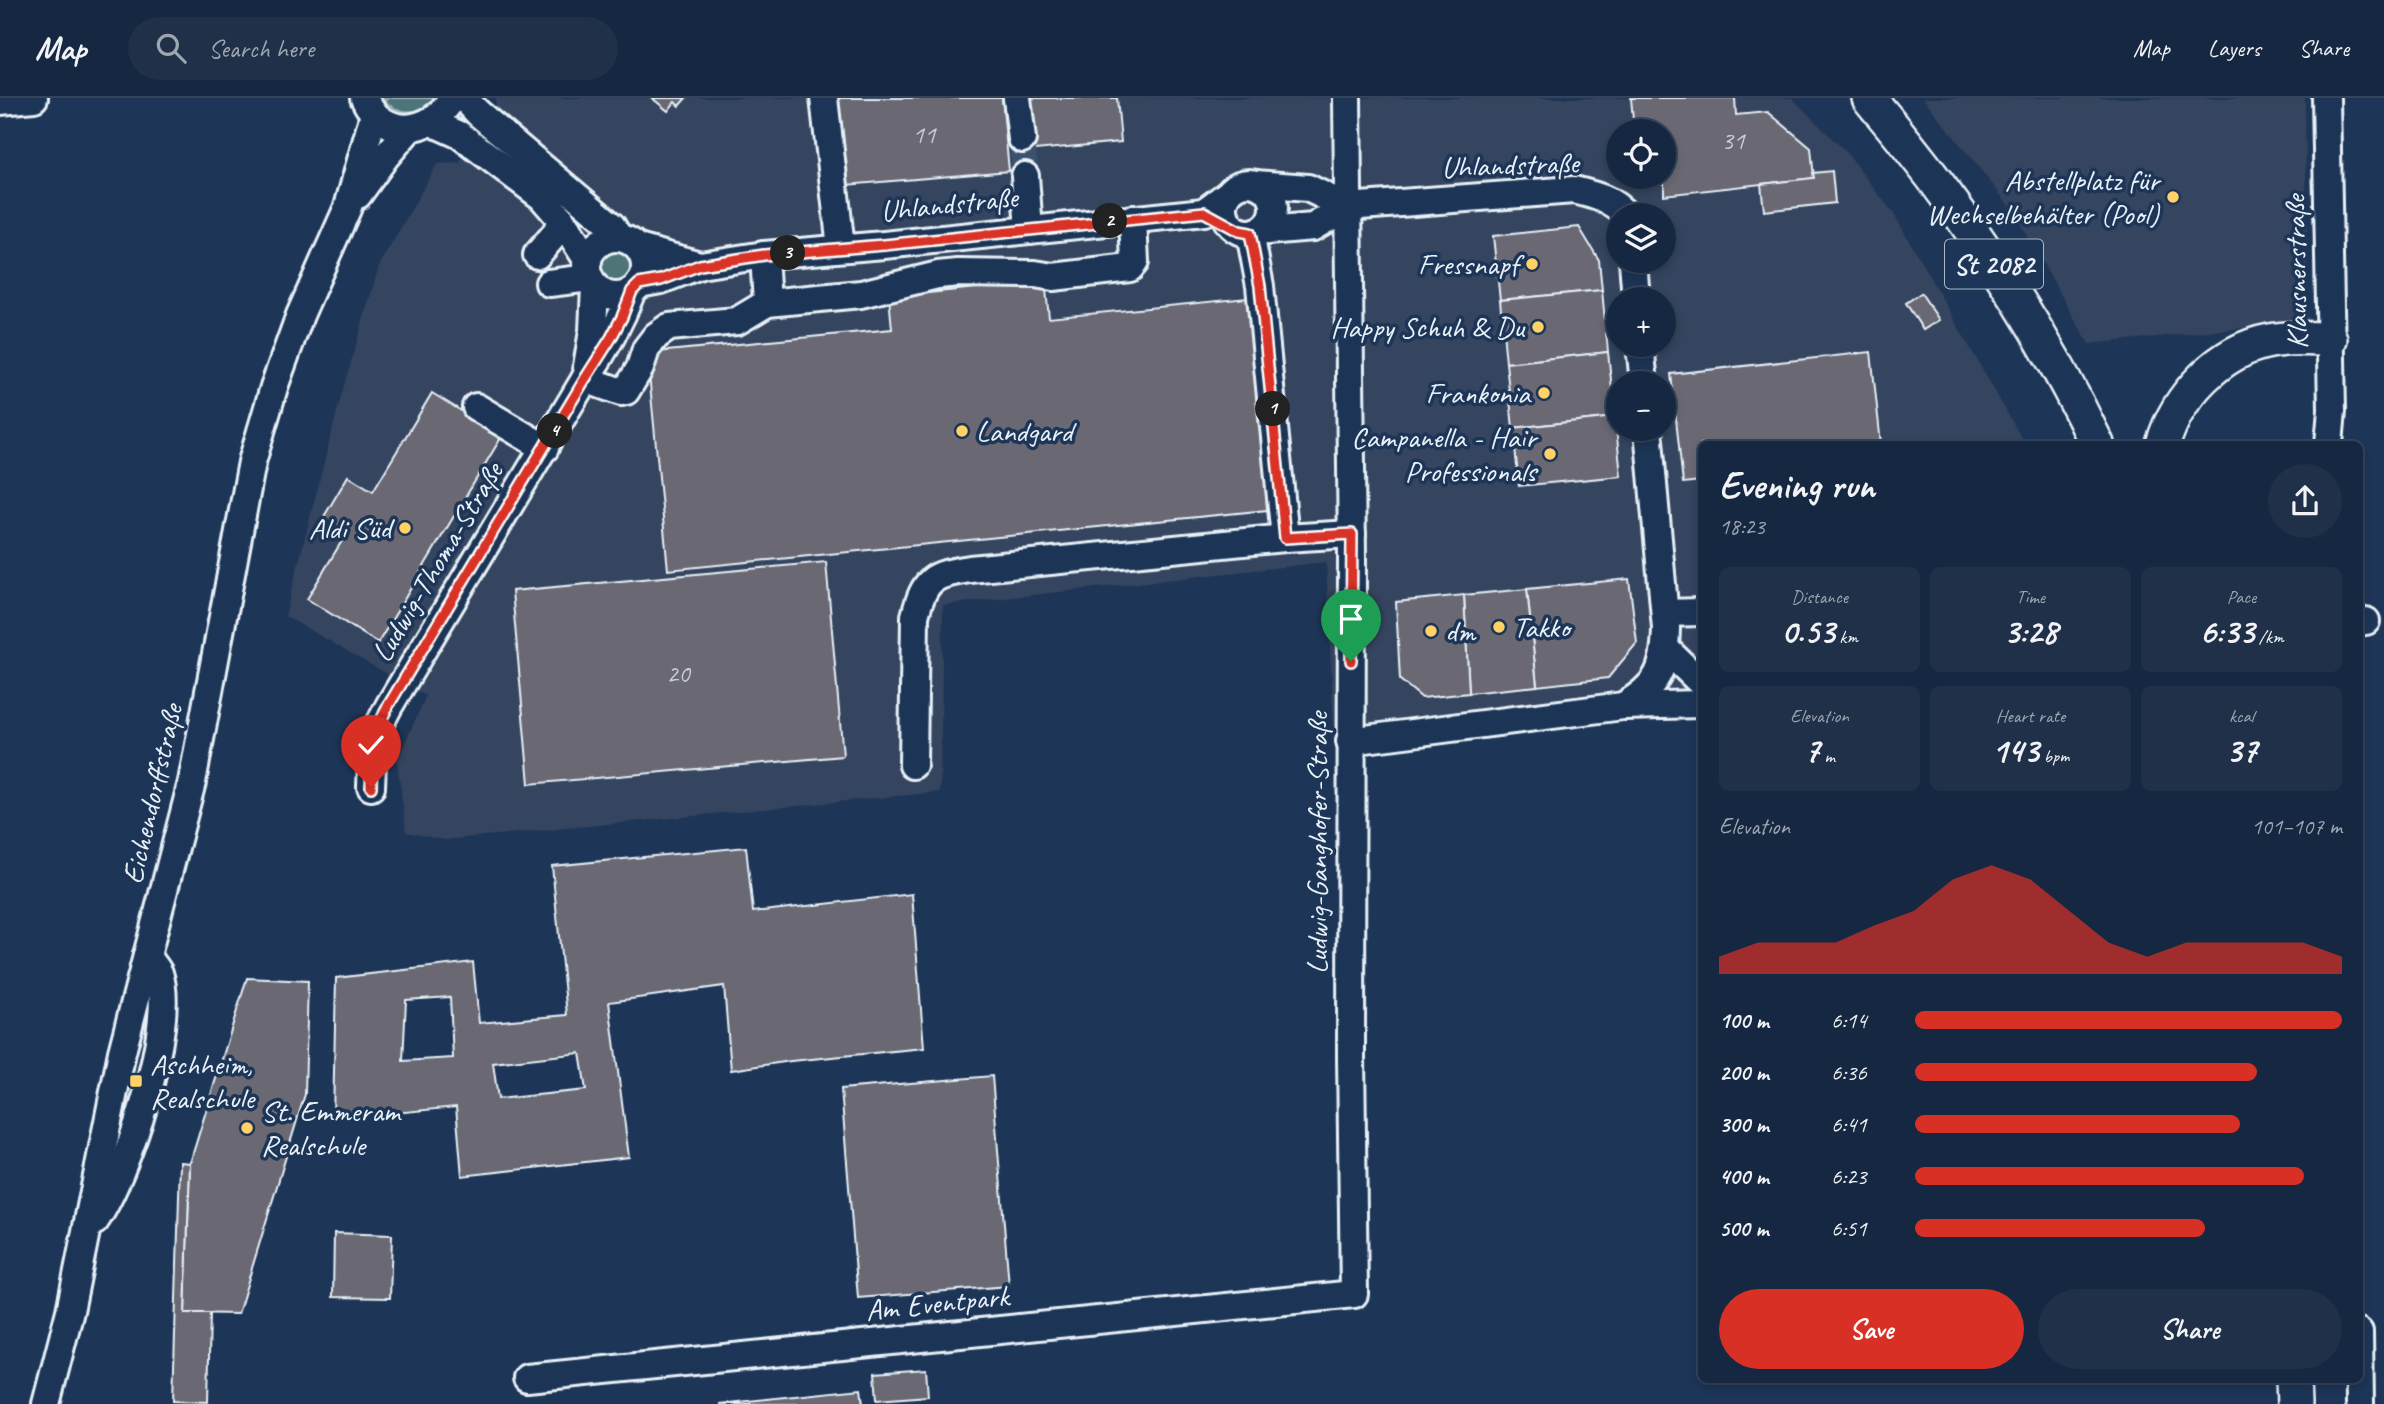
<!DOCTYPE html>
<meta charset="utf-8">
<style>
body{margin:0;font-family:Caveat,sans-serif;background:#1f3048;color:#f1f3f6;height:100vh;display:flex;flex-direction:column;font-size:26px;white-space:nowrap}
*{box-sizing:border-box;margin:0}
p{font-size:23px;color:#9ea6b1}
.icon{flex:none;width:38px;height:38px;fill:none;stroke:currentColor;stroke-width:2;stroke-linecap:round;stroke-linejoin:round}
.map{position:relative;flex:1;overflow:hidden}
.sheet{position:absolute;left:1698px;top:343px;width:665px;height:942px;display:flex;flex-direction:column;background:#162841;border-radius:10px;box-shadow:0 4px 10px #0003,0 0 0 2px #35445a}
.sheet>*{flex:none}
.fabs{position:absolute;left:1606px;top:21px;display:grid;gap:14px}
.fabs a{display:grid;place-items:center;width:70px;height:70px;border-radius:50%;background:#162841;box-shadow:0 4px 10px #0003,0 0 0 2px #35445a;font-size:35px}
.pin{position:absolute;display:grid;place-items:center;width:60px;height:60px;color:#fff;margin:-72px -30px;border-radius:50% 50% 50% 0;rotate:-45deg;box-shadow:0 0 7px #0007}
.pin .icon{rotate:45deg}
.km{position:absolute;width:35px;height:35px;margin:-18px;border-radius:50%;background:#222;color:#fff;font-size:19px;line-height:35px;text-align:center}
.round{display:grid;place-items:center;flex:none;width:74px;height:74px;border-radius:37px;background:#1f3048}
.summary{display:flex;align-items:center;justify-content:space-between;height:119px;padding:0 21px}
h1{font-size:38px;font-weight:700;line-height:52px}
.figures{display:grid;grid-template-columns:repeat(3,1fr);gap:10px;height:119px;padding:7px 21px}
.figures div{display:grid;align-content:center;border-radius:10px;background:#1f3048;text-align:center}
.figures b{font-size:35px;font-weight:700}
.figures small{font-size:19px;font-weight:400}
.figures p{font-size:19px}
.chart{height:196px;padding:14px 21px}
.chart p{display:flex;justify-content:space-between}
.chart svg{width:100%;height:126px;margin-top:7px;fill:#d93025;opacity:.7}
.cta{display:flex;gap:14px;margin-top:auto;padding:14px 21px}
.cta a{flex:1;height:80px;border-radius:42px;background:#d93025;color:#fff;font-size:28px;font-weight:700;line-height:80px;text-align:center}
.cta a+a{background:#1f3048;color:#f1f3f6}
ul{padding:0 21px;list-style:none;font-size:23px}
li{display:grid;grid-template-columns:112px 84px 1fr;align-items:center;height:52px}
li i{height:18px;border-radius:9px;background:#d93025}
header{display:flex;align-items:center;gap:42px;box-sizing:border-box;height:98px;padding:0 35px;background:#162841;border-bottom:2px solid #35445a}
header strong{font-size:33px}
nav{display:flex;gap:38px;margin-inline-start:auto;font-size:24px}
.search{width:490px;height:63px;background:#1f3048;display:flex;align-items:center;gap:18px;box-sizing:border-box;padding:0 24px;border-radius:38px;color:#9ea6b1;font-size:26px}
.map>svg:first-child{display:block}
</style>
<header>
<strong>Map</strong>
<div class="search"><svg class="icon" aria-label="search" viewBox="0 0 24 24"><circle cx="10" cy="10" r="6"/><path d="M15 15l6 6"/></svg>Search here</div>
<nav><a>Map</a><a>Layers</a><a>Share</a></nav>
</header>
<div class="map">
<svg width="2384" height="1306" viewBox="0 0 2384 1306">
<rect width="100%" height="100%" fill="#1d3557"/>
<filter id="ink" filterUnits="userSpaceOnUse"><feTurbulence type="fractalNoise" baseFrequency=".0143" numOctaves="2"/><feDisplacementMap in="SourceGraphic" scale="14" xChannelSelector="R" yChannelSelector="G"/><feConvolveMatrix kernelMatrix="1 2 1 2 8 2 1 2 1" color-interpolation-filters="sRGB"/></filter>
<g filter="url(#ink)">
<g fill="#34445f" fill-rule="evenodd">
<path d="M 496,0 L 1792,0 L 1845,53 L 1894,116 L 2025,346 L 1701,346 L 1701,614 L 1335,653 L 1326,464 L 943,507 L 940,694 L 444,742 L 406,734 L 397,662 L 426,598 L 285,518 L 341,298 L 379,168 L 437,66 L 459,65 L 495,18 ZM 1619,33 L 1664,33 L 1664,79 L 1619,79 ZM 1619,117 L 1664,117 L 1664,163 L 1619,163 ZM 1619,201 L 1664,201 L 1664,247 L 1619,247 ZM 1619,285 L 1664,285 L 1664,331 L 1619,331 Z"/>
<polygon points="1923,0 2305,0 2308,223 2089,246 2011,110"/>
</g>
<g fill="#4e7579" stroke="#9bb3b8" stroke-width="2">
<path d="M 382,0 L 435,0 C 420,18 397,18 382,0 Z"/>
<circle cx="616" cy="169" r="16"/>
</g>
<g fill="#696773" stroke="#e8f1f8" stroke-width="2" fill-rule="evenodd">
<polygon points="652,0 686,0 679,8 675,4 668,13"/>
<polygon points="838,0 1002,0 1009,73 846,87"/>
<polygon points="1030,0 1117,0 1121,44 1035,52"/>
<polygon points="1631,0 1735,0 1736,17 1768,14 1811,50 1814,80 1664,97 1664,33 1634,33"/>
<polygon points="1832,73 1835,105 1764,113 1761,86 1814,80 1813,75"/>
<polygon points="1579,129 1599,162 1602,192 1500,202 1493,138"/>
<polygon points="1045,183 1049,220 1257,199 1277,411 668,472 647,255 892,231 889,199"/>
<polygon points="1602,192 1608,254 1506,265 1500,202"/>
<polygon points="1921,195 1939,222 1923,232 1906,205"/>
<polygon points="1608,254 1615,319 1513,330 1506,265"/>
<polygon points="1871,254 1881,346 1701,346 1701,383 1683,385 1671,276"/>
<polygon points="432,295 502,338 378,545 307,501 346,436 322,422 348,378 373,393"/>
<polygon points="1615,319 1621,378 1519,388 1513,330"/>
<polygon points="826,464 843,658 529,686 512,493"/>
<polygon points="1629,481 1637,545 1608,580 1537,588 1527,491"/>
<polygon points="1527,491 1537,588 1469,595 1464,497"/>
<polygon points="1464,497 1469,595 1422,600 1400,582 1396,504"/>
<path d="M 746,749 L 753,814 L 912,796 L 924,950 L 791,963 L 731,972 L 724,888 L 609,904 L 629,1059 L 462,1078 L 456,1009 L 333,1021 L 336,880 L 473,864 L 479,925 L 567,917 L 552,768 ZM 450,899 L 453,960 L 403,963 L 406,902 ZM 580,955 L 586,992 L 498,1001 L 493,965 Z"/>
<polygon points="247,880 308,883 305,996 238,1216 185,1215 190,1065"/>
<polygon points="992,978 1009,1188 858,1200 841,991"/>
<polygon points="180,1064 190,1065 185,1215 210,1215 208,1304 173,1303"/>
<polygon points="334,1135 392,1137 390,1200 333,1199"/>
<polygon points="926,1271 928,1298 877,1302 875,1275"/>
<polygon points="861,1291 863,1306 719,1306"/>
</g>
<g fill="none" stroke-linecap="round" stroke-linejoin="round">
<polyline stroke="#3b516f" stroke-width="26" stroke-dasharray="26 13" stroke-linecap="butt" points="1022,41 1025,78"/>
<defs>
<g id="minor">
<path d="M 364,0 C 383,42 432,37 452,0"/>
<polyline points="464,0 478,15 612,128 619,140"/>
<polyline points="824,0 841,150"/>
<polyline points="1017,0 1022,41"/>
<polyline points="2326,0 2332,312 2329,346"/>
<polyline points="0,3 34,0"/>
<polyline points="431,24 460,37 542,99 561,121 588,163"/>
<polyline points="1025,78 1029,132"/>
<circle cx="1249" cy="110" r="25"/>
<polyline points="1255,86 1308,90 1347,109"/>
<polyline points="358,97 386,58 410,30"/>
<path d="M 1256,134 L 1313,129 L 1347,109 L 1574,92 C 1594,97 1612,101 1626,117"/>
<polyline points="1250,135 1260,188 1285,440"/>
<circle cx="616" cy="169" r="29"/>
<polyline points="638,150 700,167"/>
<polyline points="537,157 556,135 561,121"/>
<polyline points="764,157 767,205 861,196 938,177 958,175 1035,176 1053,179 1130,170 1135,164 1133,121"/>
<polyline points="1633,163 1636,201"/>
<polyline points="549,185 590,180"/>
<polyline points="639,186 661,182 700,167 764,157 884,147 1204,114 1228,96"/>
<polyline points="1640,247 1644,285"/>
<polyline points="587,269 593,233 595,188"/>
<polyline points="585,281 621,294 626,293 640,270 646,251 656,238 669,229 737,223 767,205"/>
<polyline points="476,309 545,350"/>
<polyline points="1665,515 1701,514"/>
<polyline points="2359,524 2366,523"/>
<polyline points="1666,551 1701,585"/>
<polyline points="1624,608 1701,606"/>
<path d="M 1350,643 L 1623,608 C 1659,587 1665,571 1666,530 L 1648,331"/>
<path d="M 913,667 L 915,518 C 925,480 932,477 970,471 L 1285,440 L 1352,436"/>
<path d="M 371,689 L 373,639 L 389,608 L 585,281 C 605,253 620,225 632,193"/>
<path d="M 95,1123 C 126,1078 177,928 159,875 C 156,869 150,863 147,857"/>
<polyline points="2359,1234 2360,1306"/>
<polyline points="527,1280 1354,1196 1351,958 1352,459 1347,0"/>
<polyline points="46,1306 70,1213 122,954 192,684 252,364 274,289 300,217 348,109 374,16"/>
</g>
<g id="major">
<path d="M 1869,0 C 1958,105 2038,222 2097,346"/>
<path d="M 2163,346 C 2177,298 2220,252 2270,243 C 2290,239 2310,241 2330,241"/>
<polyline points="2293,1281 2294,1306"/>
</g>
</defs>
<use href="#minor" stroke="#e8f1f8" stroke-width="32"/>
<use href="#major" stroke="#e8f1f8" stroke-width="38"/>
<use href="#minor" stroke="#1d3557" stroke-width="26"/>
<use href="#major" stroke="#1d3557" stroke-width="33"/>
</g>
</g>
<g fill="none" stroke-linecap="round" stroke-linejoin="round" filter="url(#ink)">
<defs>
<polyline id="route" points="371,689 373,639 388,608 585,281 611,240 622,219 632,193 639,186 661,182 700,167 764,157 884,147 1204,114 1239,133 1250,135 1260,188 1285,440 1352,436 1351,563"/>
</defs>
<use href="#route" stroke="#fff" stroke-width="14"/>
<use href="#route" stroke="#d93025" stroke-width="9"/>
</g>
<g fill="#ffd166" stroke="#1d3557" stroke-width="2.5">
<circle cx="2173" cy="99" r="7"/>
<circle cx="1532" cy="166" r="7"/>
<circle cx="1538" cy="229" r="7"/>
<circle cx="1544" cy="295" r="7"/>
<circle cx="962" cy="333" r="7"/>
<circle cx="1550" cy="356" r="7"/>
<circle cx="405" cy="430" r="7"/>
<circle cx="1499" cy="529" r="7"/>
<circle cx="1431" cy="533" r="7"/>
<rect x="129" y="976" width="14" height="14" rx="3.5"/>
<circle cx="247" cy="1030" r="7"/>
</g>
<g text-anchor="middle" stroke-width="7" stroke-linejoin="round" paint-order="stroke">
<g font-size="26" fill="#c8ced7">
<text x="924" y="45">11</text>
<text x="1733" y="51">31</text>
<text x="678" y="584">20</text>
</g>
<rect fill="#1d3557" stroke="#abb9c8" stroke-width="2" x="1945" y="141.5" width="98" height="49" rx="5"/>
<g font-size="28" font-weight="bold" fill="#e8f1f8">
<text x="1994" y="176">St 2082</text>
</g>
<g font-size="30" fill="#e8f1f8" stroke="#1d3557">
<text transform="translate(1510 67) rotate(-2)" y="10">Uhlandstraße</text>
<text transform="translate(949 106) rotate(-6)" y="10">Uhlandstraße</text>
<text transform="translate(2296 174) rotate(-91)" y="10">Klausnerstraße</text>
<text transform="translate(437 464) rotate(-59)" y="10">Ludwig-Thoma-Straße</text>
<text transform="translate(152 696) rotate(-77)" y="10">Eichendorffstraße</text>
<text transform="translate(1317 745) rotate(-90)" y="10">Ludwig-Ganghofer-Straße</text>
<text transform="translate(937 1205) rotate(-6)" y="10">Am Eventpark</text>
</g>
<g font-size="30" fill="#e8f1f8" stroke="#1d3557" text-anchor="end">
<text x="2159" y="92">Abstellplatz für<tspan x="2159" dy="34">Wechselbehälter (Pool)</tspan></text>
<text x="1518" y="176">Fressnapf</text>
<text x="1524" y="239">Happy Schuh &amp; Du</text>
<text x="1530" y="305">Frankonia</text>
<text x="976" y="343" text-anchor="start">Landgard</text>
<text x="1536" y="349">Campanella - Hair<tspan x="1536" dy="34">Professionals</tspan></text>
<text x="391" y="440">Aldi Süd</text>
<text x="1513" y="539" text-anchor="start">Takko</text>
<text x="1445" y="543" text-anchor="start">dm</text>
<text x="150" y="976" text-anchor="start">Aschheim,<tspan x="150" dy="34">Realschule</tspan></text>
<text x="261" y="1023" text-anchor="start">St. Emmeram<tspan x="261" dy="34">Realschule</tspan></text>
</g>
</g>
</svg>
<div class="fabs">
<a><svg class="icon" aria-label="locate" viewBox="0 0 24 24"><circle cx="12" cy="12" r="6"/><path d="M12 2v4M12 18v4M2 12h4M18 12h4"/></svg></a>
<a><svg class="icon" aria-label="layers" viewBox="0 0 24 24"><path d="M12 4l9 5-9 5-9-5zM3 14l9 5 9-5"/></svg></a>
<a>+</a>
<a>−</a>
</div>
<div class="pin" style="left:1351px;top:563px;background:#1e9e55"><svg class="icon" aria-label="arrive" viewBox="0 0 24 24"><path d="M6 21V4h12l-3 4 3 4H6"/></svg></div>
<div class="pin" style="left:371px;top:689px;background:#d93025"><svg class="icon" aria-label="check" viewBox="0 0 24 24"><path d="M5 12l5 5 9-10"/></svg></div>
<b class="km" style="left:1273px;top:311px">1</b>
<b class="km" style="left:1110px;top:123px">2</b>
<b class="km" style="left:788px;top:155px">3</b>
<b class="km" style="left:555px;top:333px">4</b>
<section class="sheet">
<div class="summary"><div><h1>Evening run</h1><p>18:23</p></div><a class="round"><svg class="icon" aria-label="share" viewBox="0 0 24 24"><path d="M12 15V3M7 8l5-5 5 5M5 13v7h14v-7"/></svg></a></div>
<div class="figures">
<div><p>Distance</p><b>0.53<small> km</small></b></div>
<div><p>Time</p><b>3:28</b></div>
<div><p>Pace</p><b>6:33<small> /km</small></b></div>
</div>
<div class="figures">
<div><p>Elevation</p><b>7<small> m</small></b></div>
<div><p>Heart rate</p><b>143<small> bpm</small></b></div>
<div><p>kcal</p><b>37</b></div>
</div>
<div class="chart"><p><span>Elevation</span>101–107 m</p>
<svg viewBox="0 0 160 44" preserveAspectRatio="none"><path d="M0 44V38L10 33L20 33L30 33L40 27L50 22L60 11L70 6L80 11L90 22L100 33L110 38L120 33L130 33L140 33L150 33L160 38V44z"/></svg>
</div>
<ul>
<li><b>100 m</b>6:14<i style="width:100%"></i></li>
<li><b>200 m</b>6:36<i style="width:80%"></i></li>
<li><b>300 m</b>6:41<i style="width:76%"></i></li>
<li><b>400 m</b>6:23<i style="width:91%"></i></li>
<li><b>500 m</b>6:51<i style="width:68%"></i></li>
</ul>
<div class="cta"><a>Save</a><a>Share</a></div>
</section>
</div>
